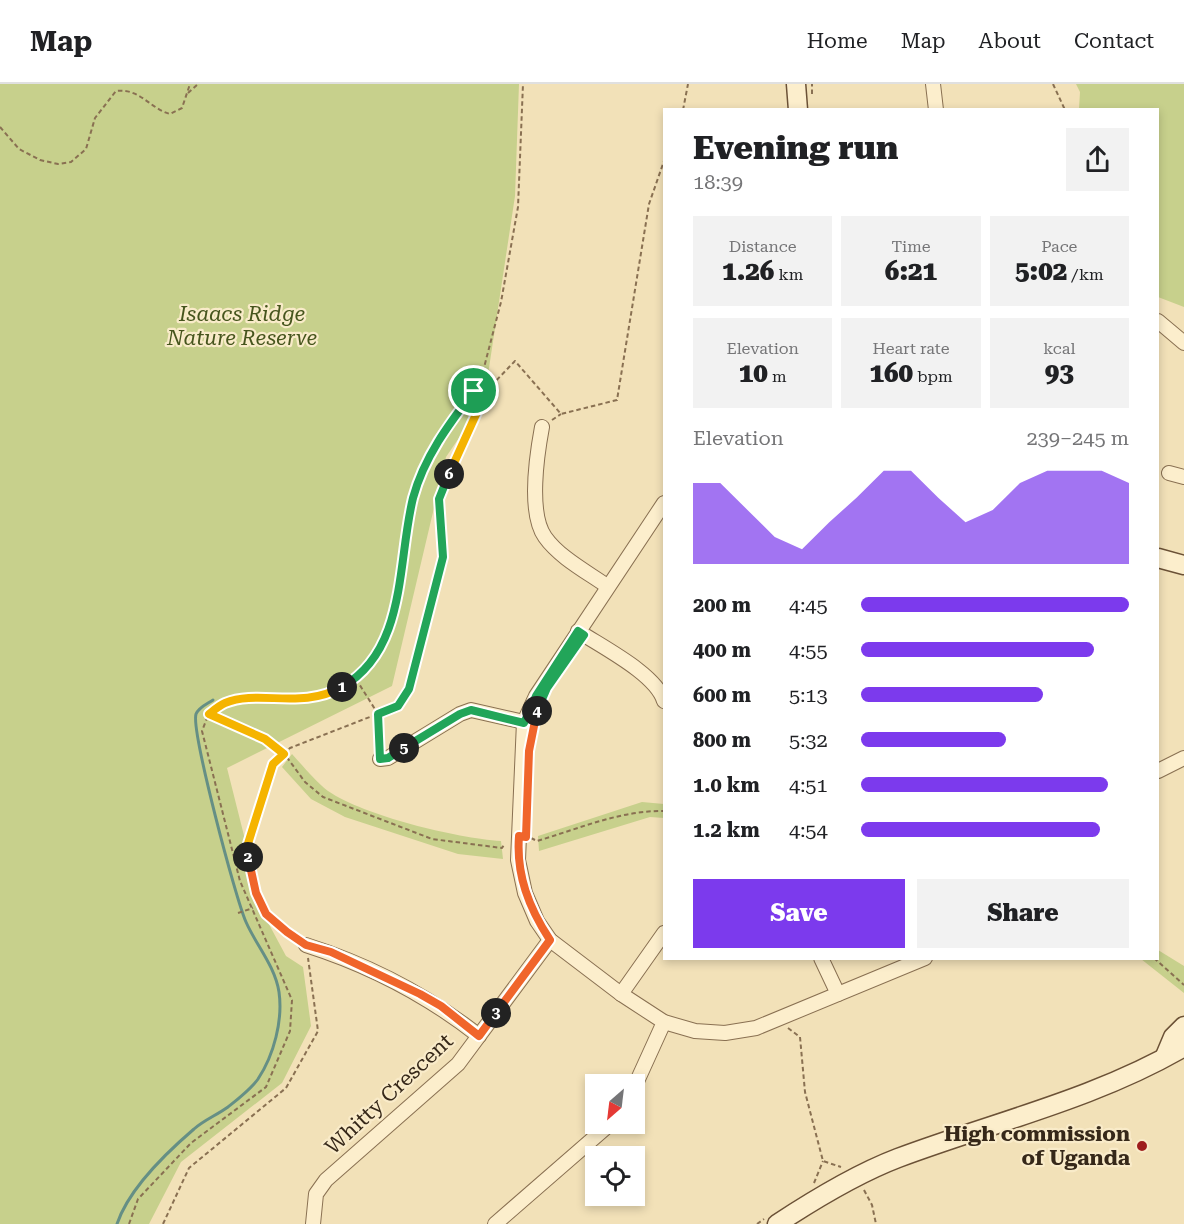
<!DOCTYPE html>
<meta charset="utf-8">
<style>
body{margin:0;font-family:"Roboto Serif",serif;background:#f2f2f2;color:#202124;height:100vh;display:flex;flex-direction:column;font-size:22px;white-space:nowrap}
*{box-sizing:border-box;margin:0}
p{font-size:20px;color:#757577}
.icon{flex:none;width:33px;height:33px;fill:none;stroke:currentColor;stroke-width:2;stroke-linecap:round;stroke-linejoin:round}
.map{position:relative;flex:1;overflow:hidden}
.side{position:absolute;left:663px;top:24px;width:496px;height:852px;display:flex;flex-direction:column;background:#fff;border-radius:0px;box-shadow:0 3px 9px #0003}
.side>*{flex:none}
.needle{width:39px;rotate:208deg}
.fabs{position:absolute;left:585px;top:990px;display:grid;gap:12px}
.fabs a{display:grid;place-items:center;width:60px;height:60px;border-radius:0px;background:#fff;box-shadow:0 3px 9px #0003;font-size:30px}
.pin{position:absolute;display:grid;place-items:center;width:51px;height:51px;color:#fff;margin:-26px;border:3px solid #fff;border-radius:50%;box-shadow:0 2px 6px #0007}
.km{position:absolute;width:30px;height:30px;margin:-15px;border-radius:50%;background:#222;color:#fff;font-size:16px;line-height:30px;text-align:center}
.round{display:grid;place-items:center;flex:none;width:63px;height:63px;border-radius:0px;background:#f2f2f2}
.overview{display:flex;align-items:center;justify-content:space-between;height:102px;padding:0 30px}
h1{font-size:33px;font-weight:800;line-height:45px}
.metrics{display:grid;grid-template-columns:repeat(3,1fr);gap:9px;height:102px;padding:6px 30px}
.metrics div{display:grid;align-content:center;border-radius:0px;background:#f2f2f2;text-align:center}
.metrics b{font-size:26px;font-weight:800}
.metrics small{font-size:16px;font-weight:400}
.metrics p{font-size:16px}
.chart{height:168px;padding:12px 30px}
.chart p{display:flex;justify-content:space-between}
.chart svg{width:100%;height:108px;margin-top:6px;fill:#7c3aed;opacity:.7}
.cta{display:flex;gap:12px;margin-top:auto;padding:12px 30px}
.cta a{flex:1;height:69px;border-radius:0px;background:#7c3aed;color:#fff;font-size:24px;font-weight:800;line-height:69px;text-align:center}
.cta a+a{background:#f2f2f2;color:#202124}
ul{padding:0 30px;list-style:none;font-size:20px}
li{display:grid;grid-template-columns:96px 72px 1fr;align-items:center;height:45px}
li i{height:15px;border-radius:8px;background:#7c3aed}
header{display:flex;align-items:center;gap:36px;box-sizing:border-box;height:84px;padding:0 30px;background:#fff;border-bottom:2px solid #e0e0e0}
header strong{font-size:28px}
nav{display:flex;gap:33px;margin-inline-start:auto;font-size:21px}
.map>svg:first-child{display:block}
</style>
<header>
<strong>Map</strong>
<nav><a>Home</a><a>Map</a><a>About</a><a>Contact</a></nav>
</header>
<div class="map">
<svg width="1184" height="1140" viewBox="0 0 1184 1140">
<rect width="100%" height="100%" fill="#f2e1b8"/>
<g fill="#c7d08c">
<polygon points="0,0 519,0 515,112 484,317 446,373 392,602 227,684 264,831 286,872 303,883 311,942 282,999 181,1078 149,1140 0,1140"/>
<polygon points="1076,0 1184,0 1184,223 1158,213 1158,26 1079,25 1080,8"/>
<path d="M 292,670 C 303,682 315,697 328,707 C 365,732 456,754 501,757 L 503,775 L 458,770 L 345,733 L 311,715 L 282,683 Z"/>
<polygon points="642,718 664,720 664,734 650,733 539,767 538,752"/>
<polygon points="1158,866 1184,882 1184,909 1141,875 1158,874"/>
</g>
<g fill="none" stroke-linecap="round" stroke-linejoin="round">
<path stroke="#658f85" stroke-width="3" d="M 117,1140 C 129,1104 166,1069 194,1045 C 204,1036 217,1031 228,1023 C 238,1015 251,1005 258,995 C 274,971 283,936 279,908 C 275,882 256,861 246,838 C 236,816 191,647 196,630 C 199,623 207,620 213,616"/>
<defs>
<g id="street">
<polyline points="933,0 936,26"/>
<polyline points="1158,237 1184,259"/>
<path d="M 542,343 C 537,370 528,429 545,453 C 559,473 587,488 607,502"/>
<polyline points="1169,389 1184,393"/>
<polyline points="664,419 536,612 524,638 518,776 525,809 537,837 550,856 621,910 664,938 695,947 725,949 756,944 925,874"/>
<path d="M 578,547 C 602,563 656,590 664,617"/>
<polyline points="380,675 388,674 460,630 471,626 524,638"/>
<polyline points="1158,687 1184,674"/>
<path d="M 306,861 C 369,881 427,911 479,952"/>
<polyline points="821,874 838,910"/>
<polyline points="621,910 664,849"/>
<polyline points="634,1004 664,938"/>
<polyline points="313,1140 316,1110 326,1096 458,980 550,856"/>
<polyline points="495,1140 610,1040"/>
</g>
<g id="secondary">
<polyline points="796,0 798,26"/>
<polyline points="1158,474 1184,481"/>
<polyline points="1165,972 1173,953 1184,942"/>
<path d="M 777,1140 C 815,1115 856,1090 898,1074 C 994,1038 1095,1015 1184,963"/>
</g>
</defs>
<use href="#street" stroke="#897052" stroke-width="16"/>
<use href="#secondary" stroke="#6b5136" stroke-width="21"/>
<g stroke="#897052" stroke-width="2" stroke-dasharray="4.5 3" stroke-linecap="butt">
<polyline points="1053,0 1065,26"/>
<polyline points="188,9 198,0"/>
<polyline points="812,10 812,0"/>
<polyline points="683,26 688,0"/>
<path d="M 0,43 L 19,65 L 40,76 L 58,80 L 71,78 L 86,65 L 95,34 L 116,7 C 140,4 149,24 170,30 L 182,24 L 190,0"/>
<polyline points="474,307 488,305"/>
<polyline points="552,336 561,330"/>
<polyline points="356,595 378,630 379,663"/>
<polyline points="209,629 265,655 286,672 305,698 323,713 432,755 502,764 505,759"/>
<path d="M 531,754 L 537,757 C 578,745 621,726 664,727"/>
<polyline points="238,829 253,824"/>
<polyline points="296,854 266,830 257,809 246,766 273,680 290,664 398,622 409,605 443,473 439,415 488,305 515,277 561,330 617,316 649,120 664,77"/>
<polyline points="1154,874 1184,901"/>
<polyline points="788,944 800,953 805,1008 823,1077 841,1083"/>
<polyline points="814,1099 823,1077"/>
<polyline points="864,1106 872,1121 876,1140"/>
<polyline points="129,1140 138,1115 191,1059 266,1003 290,947 292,916 240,797 202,647 209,629 226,619 249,616 303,616 336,606 360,593 390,548 413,413 432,366 480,299 501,218 518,123 523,0"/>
<polyline points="163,1140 189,1084 286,1004 318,947 308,874"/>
<polyline points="757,1140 764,1135"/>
</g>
<use href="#street" stroke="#fceecc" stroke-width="14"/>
<use href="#secondary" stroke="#fceecc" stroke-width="18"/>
</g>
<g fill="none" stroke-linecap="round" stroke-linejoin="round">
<defs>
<path id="split-1" d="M 342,603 C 407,566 397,479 413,414 C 424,373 449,340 474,307"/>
<path id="split-2" d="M 248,773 L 246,766 L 273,680 L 284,670 L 265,655 L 209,630 C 214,626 220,621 225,619 C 259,605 301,626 342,603"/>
<polyline id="split-3" points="248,773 256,809 266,830 287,848 306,861 331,868 420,910 441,922 479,952 496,929"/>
<path id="split-4" d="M 496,929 L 550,856 C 529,824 516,791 519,752 L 526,753 L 529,667 L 537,627"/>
<polyline id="split-5" points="404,664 460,630 471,626 524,639 536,612 578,547 584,551 547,604 537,627"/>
<polyline id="split-6" points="404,664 388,674 380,675 378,630 398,622 409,605 443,473 439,415 449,390"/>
<polyline id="split-7" points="449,390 488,304 474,307"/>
</defs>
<use href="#split-1" stroke="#fff" stroke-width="12"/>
<use href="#split-2" stroke="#fff" stroke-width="12"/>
<use href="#split-3" stroke="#fff" stroke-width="12"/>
<use href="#split-4" stroke="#fff" stroke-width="12"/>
<use href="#split-5" stroke="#fff" stroke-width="12"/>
<use href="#split-6" stroke="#fff" stroke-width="12"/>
<use href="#split-7" stroke="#fff" stroke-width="12"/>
<use href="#split-1" stroke="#22a559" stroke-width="8"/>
<use href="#split-2" stroke="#f5b400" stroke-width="8"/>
<use href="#split-3" stroke="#f0652b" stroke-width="8"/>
<use href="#split-4" stroke="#f0652b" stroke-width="8"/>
<use href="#split-5" stroke="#22a559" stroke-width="8"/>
<use href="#split-6" stroke="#22a559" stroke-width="8"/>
<use href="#split-7" stroke="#f5b400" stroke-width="8"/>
</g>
<circle fill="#9e1d1c" stroke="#f9ebc9" stroke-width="2" cx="1142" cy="1062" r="6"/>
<g text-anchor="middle" stroke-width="4.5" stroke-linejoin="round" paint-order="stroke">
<g font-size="21" font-style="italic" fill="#46551d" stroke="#f9ebc9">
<text x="242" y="237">Isaacs Ridge<tspan x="242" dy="24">Nature Reserve</tspan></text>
</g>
<g font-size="21" fill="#362819" stroke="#f9ebc9">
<text transform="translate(389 1010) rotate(-43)" y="7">Whitty Crescent</text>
</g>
<g font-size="21" font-weight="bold" fill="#362819" stroke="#f9ebc9" text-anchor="end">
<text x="1130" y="1057">High commission<tspan x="1130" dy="24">of Uganda</tspan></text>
</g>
</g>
</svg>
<div class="fabs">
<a><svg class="needle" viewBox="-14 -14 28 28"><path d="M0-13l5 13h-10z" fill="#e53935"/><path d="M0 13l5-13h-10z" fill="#757577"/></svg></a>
<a><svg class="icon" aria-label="locate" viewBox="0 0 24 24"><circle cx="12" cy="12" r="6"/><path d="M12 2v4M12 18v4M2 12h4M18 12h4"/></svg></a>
</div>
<div class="pin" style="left:474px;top:307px;background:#1e9e55"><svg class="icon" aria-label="arrive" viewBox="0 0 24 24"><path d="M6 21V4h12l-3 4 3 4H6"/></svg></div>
<b class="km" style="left:342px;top:603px">1</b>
<b class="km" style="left:248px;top:773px">2</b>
<b class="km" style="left:496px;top:929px">3</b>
<b class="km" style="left:537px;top:627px">4</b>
<b class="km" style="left:404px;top:664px">5</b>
<b class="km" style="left:449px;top:390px">6</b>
<section class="side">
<div class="overview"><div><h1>Evening run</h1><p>18:39</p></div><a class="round"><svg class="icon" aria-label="share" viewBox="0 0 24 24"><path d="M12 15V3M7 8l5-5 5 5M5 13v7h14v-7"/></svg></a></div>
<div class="metrics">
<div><p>Distance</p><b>1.26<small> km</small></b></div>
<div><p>Time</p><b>6:21</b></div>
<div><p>Pace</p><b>5:02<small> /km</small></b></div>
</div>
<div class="metrics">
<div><p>Elevation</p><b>10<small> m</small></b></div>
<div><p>Heart rate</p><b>160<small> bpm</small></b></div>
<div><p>kcal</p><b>93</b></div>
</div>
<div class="chart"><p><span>Elevation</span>239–245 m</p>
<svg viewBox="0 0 160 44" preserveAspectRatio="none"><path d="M0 44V11L10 11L20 22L30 33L40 38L50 27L60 17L70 6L80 6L90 17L100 27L110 22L120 11L130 6L140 6L150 6L160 11V44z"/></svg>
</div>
<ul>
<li><b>200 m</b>4:45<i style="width:100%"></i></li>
<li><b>400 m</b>4:55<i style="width:87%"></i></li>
<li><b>600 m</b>5:13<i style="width:68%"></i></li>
<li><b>800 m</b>5:32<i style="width:54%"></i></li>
<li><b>1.0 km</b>4:51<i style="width:92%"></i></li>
<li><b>1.2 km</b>4:54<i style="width:89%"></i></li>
</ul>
<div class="cta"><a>Save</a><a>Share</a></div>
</section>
</div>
